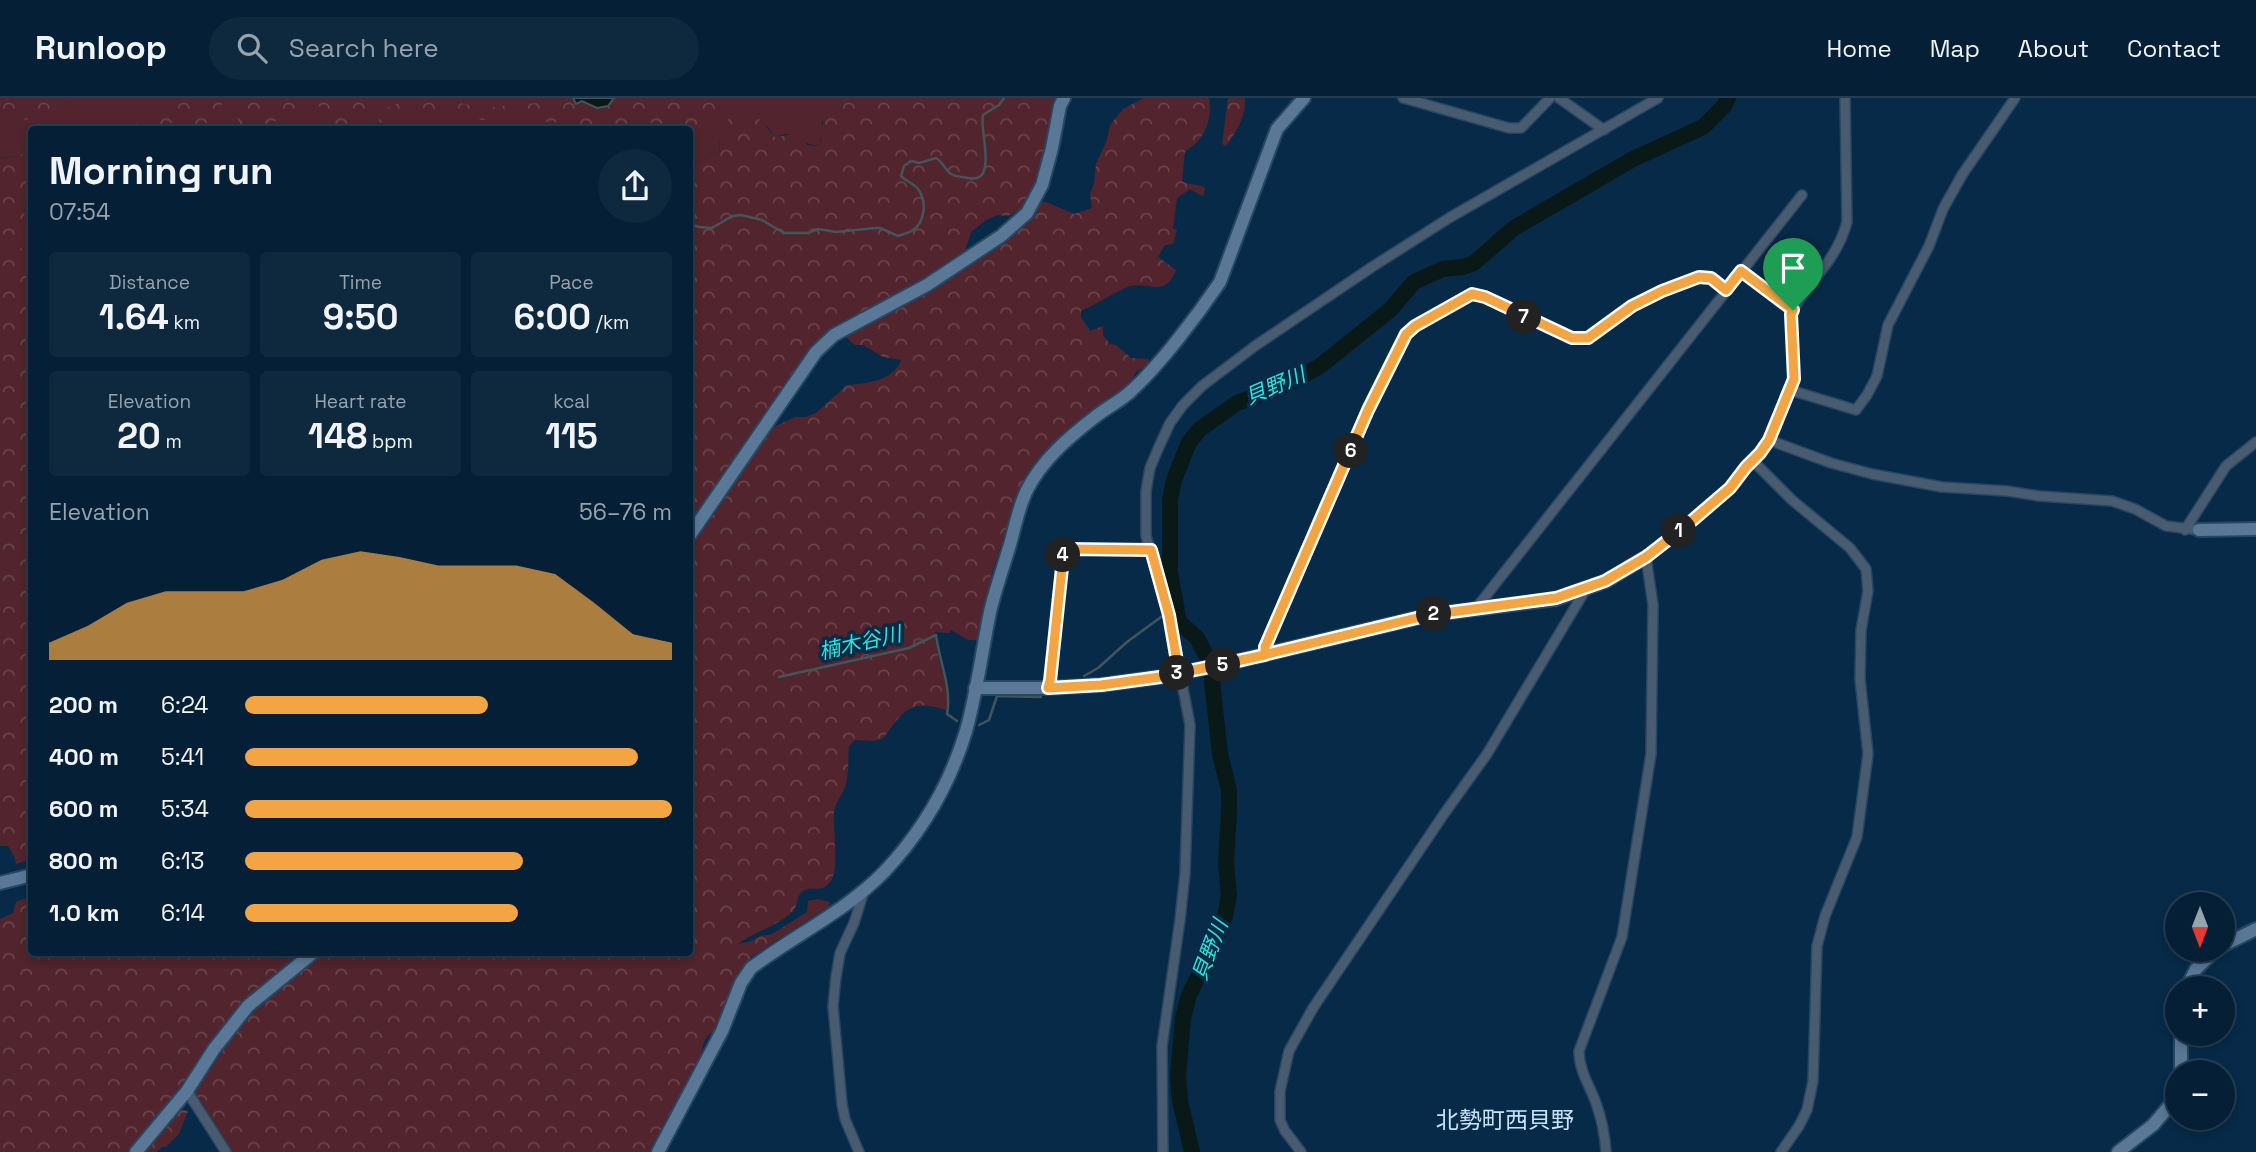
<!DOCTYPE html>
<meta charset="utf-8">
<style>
body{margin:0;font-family:"Space Grotesk","Noto Sans JP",sans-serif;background:#0e283e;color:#f1f3f6;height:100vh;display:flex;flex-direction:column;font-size:26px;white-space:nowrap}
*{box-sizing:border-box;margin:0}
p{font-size:23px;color:#97a3ad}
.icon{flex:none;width:38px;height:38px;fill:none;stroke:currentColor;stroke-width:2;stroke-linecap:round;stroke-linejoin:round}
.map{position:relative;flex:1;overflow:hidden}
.panel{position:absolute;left:28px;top:28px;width:665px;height:830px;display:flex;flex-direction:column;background:#052036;border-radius:7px;box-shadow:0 4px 10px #0003,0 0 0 2px #263e51}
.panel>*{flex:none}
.needle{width:46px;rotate:180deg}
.controls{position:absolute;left:2165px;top:794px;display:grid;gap:14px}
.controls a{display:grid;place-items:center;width:70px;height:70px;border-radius:50%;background:#052036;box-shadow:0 4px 10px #0003,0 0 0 2px #263e51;font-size:35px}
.pin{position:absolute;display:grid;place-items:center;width:60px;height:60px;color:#fff;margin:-72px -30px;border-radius:50% 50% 50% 0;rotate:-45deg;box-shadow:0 0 7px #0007}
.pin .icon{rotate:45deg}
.km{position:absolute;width:35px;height:35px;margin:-18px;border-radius:50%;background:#222;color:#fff;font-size:19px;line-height:35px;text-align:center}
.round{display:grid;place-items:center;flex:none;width:74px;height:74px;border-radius:37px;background:#0e283e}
.summary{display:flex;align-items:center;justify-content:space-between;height:119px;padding:0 21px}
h1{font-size:38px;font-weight:700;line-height:52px}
.metrics{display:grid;grid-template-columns:repeat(3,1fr);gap:10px;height:119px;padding:7px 21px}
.metrics div{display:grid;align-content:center;border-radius:7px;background:#0e283e;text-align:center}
.metrics b{font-size:35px;font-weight:700}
.metrics small{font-size:19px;font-weight:400}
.metrics p{font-size:19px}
.chart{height:196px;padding:14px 21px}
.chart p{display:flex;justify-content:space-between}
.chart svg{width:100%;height:126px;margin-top:7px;fill:#f2a542;opacity:.7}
ul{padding:0 21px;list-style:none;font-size:23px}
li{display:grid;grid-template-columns:112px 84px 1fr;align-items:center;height:52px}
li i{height:18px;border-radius:9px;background:#f2a542}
header{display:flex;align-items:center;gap:42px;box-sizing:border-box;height:98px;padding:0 35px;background:#052036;border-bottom:2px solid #263e51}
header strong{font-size:33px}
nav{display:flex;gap:38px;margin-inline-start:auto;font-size:24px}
.search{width:490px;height:63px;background:#0e283e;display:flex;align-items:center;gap:18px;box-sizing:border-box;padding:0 24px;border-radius:38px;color:#97a3ad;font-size:26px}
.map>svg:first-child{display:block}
</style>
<header>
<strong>Runloop</strong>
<div class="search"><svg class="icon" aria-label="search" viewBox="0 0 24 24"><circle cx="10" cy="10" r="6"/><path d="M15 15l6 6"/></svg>Search here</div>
<nav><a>Home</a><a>Map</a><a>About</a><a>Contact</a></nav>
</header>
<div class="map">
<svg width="2256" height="1054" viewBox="0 0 2256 1054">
<defs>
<pattern id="forest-crowns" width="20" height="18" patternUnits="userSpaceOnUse" patternTransform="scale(1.75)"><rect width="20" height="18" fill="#52242d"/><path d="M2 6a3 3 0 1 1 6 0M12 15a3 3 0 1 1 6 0" fill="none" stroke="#6a444c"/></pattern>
</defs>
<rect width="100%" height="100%" fill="#072a48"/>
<g fill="#52242d">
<path d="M 73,0 L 842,0 L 840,6 C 818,17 823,23 820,46 C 807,51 801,37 787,36 C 783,36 779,38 775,39 L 767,28 L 719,40 L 720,53 L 708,58 L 704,64 L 690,62 L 690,32 L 32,32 L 31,60 L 25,54 L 19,58 L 0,60 L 0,21 L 35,17 Z"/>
<path d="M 30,102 L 31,103 L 31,171 L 15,138 C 22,125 28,129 24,110 Z"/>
</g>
<g fill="url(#forest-crowns)">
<polygon points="0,0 73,0 26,22 21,20 0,21"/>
<path d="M 176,0 L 202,0 L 203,4 L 208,7 L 221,0 L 223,4 L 217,19 C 212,21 207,25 202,27 C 190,30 179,24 167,25 L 164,31 L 132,31 L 141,20 C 155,16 166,17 177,5 Z"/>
<path d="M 226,0 L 400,0 C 380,3 377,23 361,31 L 342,26 L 332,26 L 319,8 L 306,1 L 294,10 L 294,19 L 288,26 L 283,27 L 280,22 L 269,24 L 272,31 L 259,32 L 259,28 L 241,28 L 237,20 L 232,17 L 228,19 L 228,9 L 224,5 Z"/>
<path d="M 540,0 L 573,0 L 576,6 L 582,3 L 593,9 L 608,8 L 613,2 L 618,0 L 741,0 L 741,2 L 721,18 L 708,34 L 698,29 C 688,30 665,35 656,30 C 654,29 651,24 649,22 L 646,23 L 643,29 C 629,30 592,36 578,30 C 561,24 564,3 540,0 Z"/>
<path d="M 842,0 L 1056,0 C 1050,32 1046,85 1022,109 C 1018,113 1013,115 1008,118 L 998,117 L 986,122 L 971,134 L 965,152 L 936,173 L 905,193 L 842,224 L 826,235 L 802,264 L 690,425 L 690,62 L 704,64 L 708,58 L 720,53 L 719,40 L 714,35 L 737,13 C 758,14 762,25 775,39 L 794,36 L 798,40 L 803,39 L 807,47 L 815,48 L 820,46 L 821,42 L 816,32 L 817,29 L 823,26 L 823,18 L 834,7 L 840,6 Z"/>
<path d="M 1144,0 L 1209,0 C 1212,15 1208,31 1198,43 C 1194,48 1189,50 1185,54 L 1182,83 C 1189,88 1198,85 1205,90 L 1204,96 L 1202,98 L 1190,91 L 1177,100 L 1173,130 L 1177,132 L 1173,146 L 1165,147 L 1158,159 L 1176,172 C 1164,203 1145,180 1125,190 C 1111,197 1096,206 1081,213 L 1081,219 L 1090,233 L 1103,228 L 1103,237 L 1110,246 L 1116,247 L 1131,260 L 1149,261 L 1149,267 L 1136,274 L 1126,291 L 1063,339 L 1011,418 L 992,475 L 979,542 L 968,542 L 951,532 L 949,535 L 935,534 C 935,561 951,586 946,612 C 925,605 911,604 896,623 C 891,629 888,635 882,641 L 873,643 L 855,642 L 849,648 C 848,660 849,673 846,685 C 844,696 835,703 834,715 C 833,733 839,770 831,783 C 821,797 811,786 802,794 C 796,799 798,808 793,813 C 780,827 753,834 738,846 L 752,843 L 760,838 L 772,836 L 807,814 L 808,803 L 818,801 L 830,804 L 829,808 L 751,859 L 713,934 C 704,939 703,947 701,956 L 649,1054 L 232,1054 L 194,997 L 195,991 L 245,922 L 264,901 L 322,854 L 690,854 L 690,444 L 767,332 L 795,319 L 806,319 L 816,315 L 847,287 C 865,286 895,282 901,262 L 883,259 L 863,247 L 855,247 L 847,240 L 850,232 L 886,214 L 1038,105 L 1046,104 L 1074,116 L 1092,110 L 1090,95 L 1094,86 L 1096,66 L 1107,42 L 1110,27 L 1123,11 Z"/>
<path d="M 1228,0 L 1245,0 C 1246,18 1237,33 1226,48 L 1222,46 Z"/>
<path d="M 424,2 L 450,3 L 483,10 L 537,5 L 553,8 L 562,20 L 553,26 L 531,19 L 518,20 L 512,17 L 500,21 L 488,19 L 485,22 L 481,22 C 472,15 459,19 449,19 L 447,13 C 437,15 428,9 418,10 L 414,18 C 407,15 401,16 397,23 L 391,17 L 382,25 L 378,24 C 382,4 406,3 424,2 Z"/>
<polygon points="25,54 31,60 31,103 27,105 24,110 26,127 15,138 32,171 32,752 25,763 16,766 14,758 8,748 0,748 0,60 19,58"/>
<polygon points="23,801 31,802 32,854 189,854 217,858 236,855 285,861 298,854 306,854 268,886 132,1054 0,1054 0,821 13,815 16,804"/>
<polygon points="179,1011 188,1013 179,1036 166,1049 162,1049 156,1054 144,1054"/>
</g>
<polygon fill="#091917" stroke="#43555b" stroke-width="2" points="573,0 614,0 608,8 597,10 582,3 576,6"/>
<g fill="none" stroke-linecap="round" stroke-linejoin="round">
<g stroke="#43555b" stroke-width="2.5">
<path d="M 690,126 L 699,129 L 712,130 L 732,118 L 741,117 L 762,122 L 784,135 L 808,135 L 818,131 L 836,134 L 875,130 L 880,130 L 898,138 C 903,136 909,135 913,132 C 925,124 927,103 918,91 C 914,86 906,83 901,78 L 904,68 L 911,63 L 919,65 L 936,60 C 943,64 945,72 951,76 C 956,79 963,79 968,80 C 999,87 979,32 983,17 L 999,7 L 1004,0"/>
<polyline points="1084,578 1098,570 1127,544 1176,508"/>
<path d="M 779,579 L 909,550 L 936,537 C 939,563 952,589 947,616 L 957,623"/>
<polyline points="979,627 989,622 997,598 1041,599"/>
<polyline points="1192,1054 1192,1053"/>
</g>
<polyline stroke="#091917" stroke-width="16" points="1192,1054 1180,1003 1178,978 1183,920 1189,897 1207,861 1225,819 1229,797 1226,766 1229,713 1229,692 1220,656 1210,565 1197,540 1179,524 1170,475 1170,402 1174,382 1189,344 1200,331 1237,305 1290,285 1320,268 1390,212 1414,184 1443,171 1463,169 1474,165 1514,130 1533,119 1633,61 1703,29 1724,8 1728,0"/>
<defs>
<g id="street">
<polyline points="1403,0 1509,30 1521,30 1550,0"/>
<polyline points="1559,0 1604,32"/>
<polyline points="1741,173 1793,212"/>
<polyline points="1790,292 1856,312 1867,297 1877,278 1888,227 1929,148 1943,111 1962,77 2015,0"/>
<polyline points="1769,342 1831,365 1872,376 1942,389 2007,393 2039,398 2112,403 2135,411 2166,428 2199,432"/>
<polyline points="1753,363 1792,402 1850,450 1866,471 1868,493 1861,532 1860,581 1868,656 1857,739 1825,818 1817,848 1813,983 1807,1012 1799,1028 1781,1054"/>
<polyline points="2185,432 2226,368 2256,344"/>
<polyline points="1477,509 1802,97"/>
<polyline points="1265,557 1265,549 1369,312 1406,236 1415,228 1472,196 1485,199 1572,240 1588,240 1632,208 1662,193 1699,179 1711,180 1726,192"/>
<polyline points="1047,590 1050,583 1064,451 1151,452"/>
<polyline points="187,993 226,1054"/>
<polyline points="859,1054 845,1021 842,1006 833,908 836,879 840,855 854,825 864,793"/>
<polyline points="1163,1054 1162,948 1180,822 1185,775 1190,627 1169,517 1146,438 1146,393 1150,370 1158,351 1170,325 1183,307 1202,288 1255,248 1372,169 1449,120 1658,0"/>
<polyline points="1301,1054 1285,1033 1280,1022 1280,993 1289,953 1313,910 1444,716 1487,656 1586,491"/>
<path d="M 1606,1054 C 1605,1037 1602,1022 1596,1005 C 1590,988 1579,973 1579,953 L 1622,839 L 1651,656 L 1653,507 L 1646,459 L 1730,390 L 1746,369 L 1761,355 L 1769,342 L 1794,281 L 1791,216 C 1809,181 1836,165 1847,124 L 1845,0"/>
</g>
<g id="secondary">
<polyline points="2199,432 2256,431"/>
<polyline points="690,437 816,254 834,237 927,187 1001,138 1027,115 1042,87 1052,50 1060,8 1064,0"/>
<polyline points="975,590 1047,590 1101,587 1160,579 1230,565 1429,517 1556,501 1606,483 1646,459"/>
<polyline points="0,785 32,777"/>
<polyline points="2222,848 2256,831"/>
<polyline points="2186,891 2196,871 2216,852"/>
<polyline points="2181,936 2181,975"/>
<polyline points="136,1054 187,993 214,951 248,908 314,854"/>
<path d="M 658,1054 L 722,933 L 741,885 L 751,870 C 795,837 846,813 884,774 C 922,734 950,686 966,633 C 977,594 982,553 990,514 C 995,493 1002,473 1008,453 C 1015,432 1017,412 1027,392 C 1042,362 1069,339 1095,319 C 1106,310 1119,304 1130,294 C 1160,267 1197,218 1220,184 L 1277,31 L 1304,0"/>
<polyline points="2118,1054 2153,1027 2177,999"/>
</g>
</defs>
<use href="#street" stroke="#264764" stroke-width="12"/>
<use href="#secondary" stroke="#264764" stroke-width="16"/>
<use href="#street" stroke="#495c6f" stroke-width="9"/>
<use href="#secondary" stroke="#5a7896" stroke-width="12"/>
</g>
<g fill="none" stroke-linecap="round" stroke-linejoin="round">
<defs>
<polyline id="route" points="1793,212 1791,216 1794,281 1769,342 1760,355 1746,369 1730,390 1687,427 1646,459 1605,483 1556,500 1429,517 1230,565 1160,579 1101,587 1048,590 1050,583 1064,451 1151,452 1169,517 1179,575 1265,557 1265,549 1368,312 1406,236 1415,228 1472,196 1485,199 1572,240 1588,240 1632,208 1662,193 1699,179 1711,180 1726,192 1741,173 1793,212"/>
</defs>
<use href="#route" stroke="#fff" stroke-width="14"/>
<use href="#route" stroke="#f2a542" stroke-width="9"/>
</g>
<g text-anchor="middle" stroke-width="7" stroke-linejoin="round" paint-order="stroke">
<g font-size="21" font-style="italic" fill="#2ce3d9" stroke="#072a48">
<text transform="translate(1275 288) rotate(-23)" y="7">貝野川</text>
<text transform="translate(860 545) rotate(-13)" y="7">楠木谷川</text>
<text transform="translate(1210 852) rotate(-69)" y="7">貝野川</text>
</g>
<g font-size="23" fill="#c9e1f9" stroke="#072a48">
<text x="1505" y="1030">北勢町西貝野</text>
</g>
</g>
</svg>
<div class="controls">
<a><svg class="needle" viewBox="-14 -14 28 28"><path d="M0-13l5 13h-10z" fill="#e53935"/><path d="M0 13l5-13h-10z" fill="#97a3ad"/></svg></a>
<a>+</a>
<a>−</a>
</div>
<div class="pin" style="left:1793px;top:212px;background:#1e9e55"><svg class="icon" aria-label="arrive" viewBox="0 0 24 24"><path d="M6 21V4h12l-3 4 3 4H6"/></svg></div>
<b class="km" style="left:1679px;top:433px">1</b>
<b class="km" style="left:1434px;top:516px">2</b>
<b class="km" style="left:1177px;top:575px">3</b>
<b class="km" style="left:1063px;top:457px">4</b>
<b class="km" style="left:1223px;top:567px">5</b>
<b class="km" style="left:1351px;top:353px">6</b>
<b class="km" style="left:1524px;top:219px">7</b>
<section class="panel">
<div class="summary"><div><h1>Morning run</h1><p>07:54</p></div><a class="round"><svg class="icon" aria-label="share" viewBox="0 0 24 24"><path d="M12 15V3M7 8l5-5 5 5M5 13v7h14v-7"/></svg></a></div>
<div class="metrics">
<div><p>Distance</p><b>1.64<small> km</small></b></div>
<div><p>Time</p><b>9:50</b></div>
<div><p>Pace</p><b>6:00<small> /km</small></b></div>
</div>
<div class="metrics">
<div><p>Elevation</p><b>20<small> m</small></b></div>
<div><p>Heart rate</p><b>148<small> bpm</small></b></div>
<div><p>kcal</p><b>115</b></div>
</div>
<div class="chart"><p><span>Elevation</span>56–76 m</p>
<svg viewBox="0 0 160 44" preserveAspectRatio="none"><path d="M0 44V38L10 32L20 24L30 20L40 20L50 20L60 16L70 9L80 6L90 8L100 11L110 11L120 11L130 14L140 24L150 35L160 38V44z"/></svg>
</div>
<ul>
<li><b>200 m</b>6:24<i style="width:57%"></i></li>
<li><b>400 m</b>5:41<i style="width:92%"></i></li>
<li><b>600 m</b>5:34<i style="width:100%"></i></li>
<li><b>800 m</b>6:13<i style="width:65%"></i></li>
<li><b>1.0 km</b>6:14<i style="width:64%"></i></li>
</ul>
</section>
</div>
